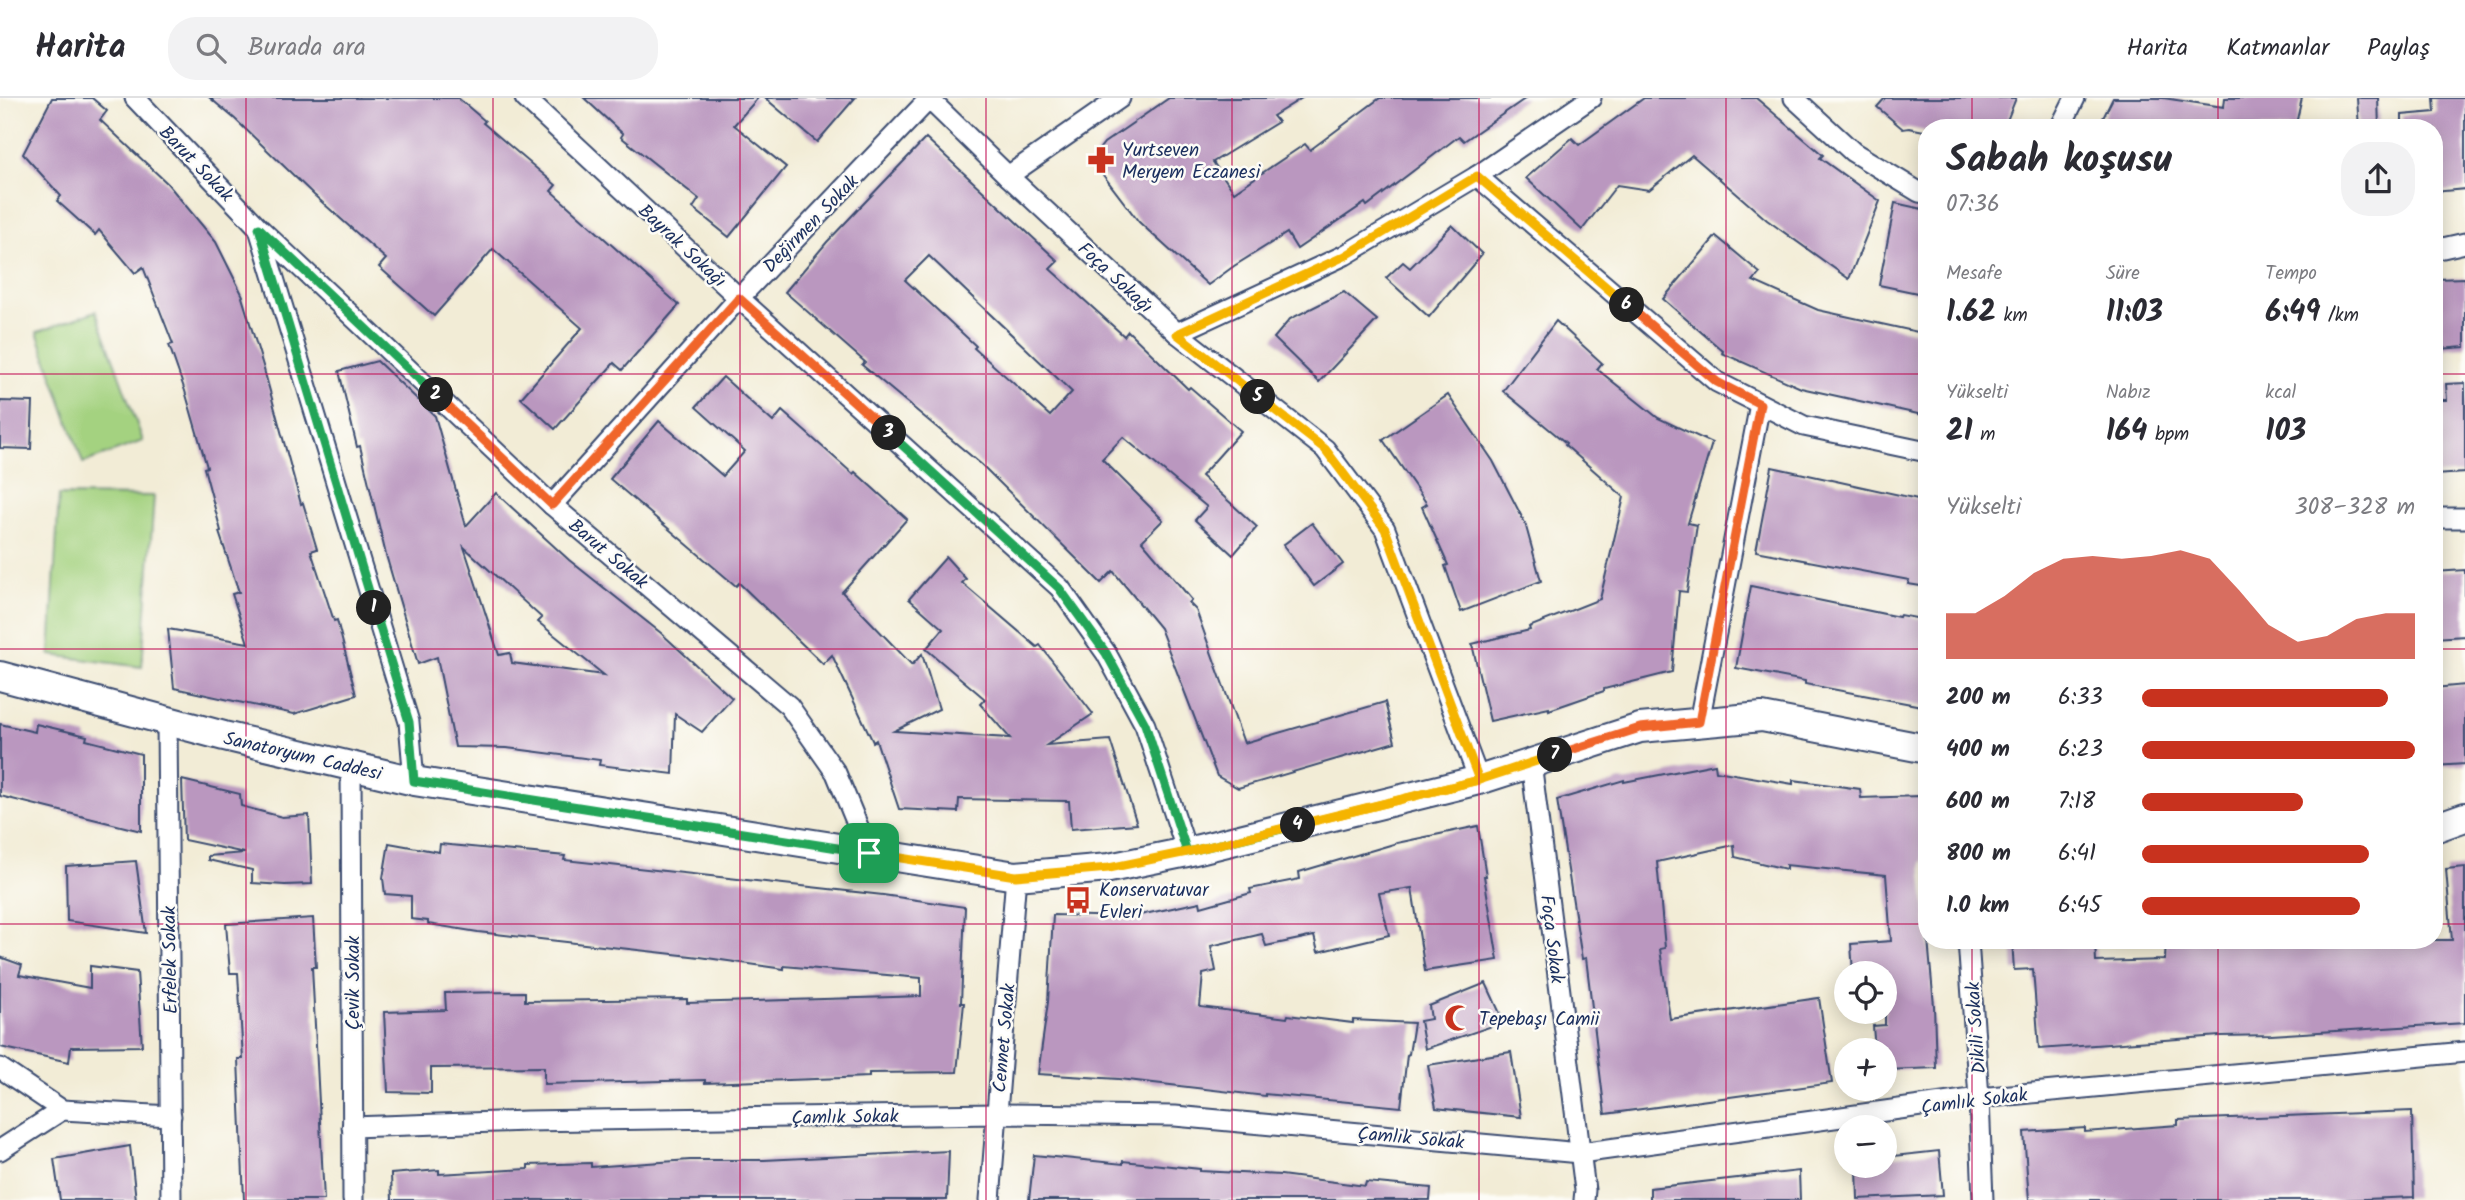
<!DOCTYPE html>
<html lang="tr">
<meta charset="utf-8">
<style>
body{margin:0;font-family:Kalam,sans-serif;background:#f2f2f3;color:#2b2b33;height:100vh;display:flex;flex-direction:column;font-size:26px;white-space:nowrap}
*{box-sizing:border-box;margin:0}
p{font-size:23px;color:#7c7c81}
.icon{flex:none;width:38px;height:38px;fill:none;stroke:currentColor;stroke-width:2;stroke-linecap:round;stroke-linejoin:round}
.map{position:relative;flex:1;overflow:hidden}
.drawer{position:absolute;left:1918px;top:21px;width:525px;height:830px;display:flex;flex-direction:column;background:#fff;border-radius:28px;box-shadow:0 4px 18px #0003}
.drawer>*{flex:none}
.controls{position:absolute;left:1834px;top:863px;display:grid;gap:14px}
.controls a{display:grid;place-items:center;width:63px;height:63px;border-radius:50%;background:#fff;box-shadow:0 4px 18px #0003;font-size:35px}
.pin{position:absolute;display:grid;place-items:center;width:60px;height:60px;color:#fff;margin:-30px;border-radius:14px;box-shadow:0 4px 10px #0006}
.km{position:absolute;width:35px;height:35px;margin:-18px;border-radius:50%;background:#222;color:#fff;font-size:19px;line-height:35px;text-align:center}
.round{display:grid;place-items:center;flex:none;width:74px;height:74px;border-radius:28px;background:#f2f2f3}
.head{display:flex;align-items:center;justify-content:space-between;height:119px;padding:0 28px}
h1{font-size:38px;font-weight:700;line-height:52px}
.stats{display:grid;grid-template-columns:repeat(3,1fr);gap:10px;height:119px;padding:7px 28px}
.stats div{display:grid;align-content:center}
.stats b{font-size:30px;font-weight:700}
.stats small{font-size:19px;font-weight:400}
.stats p{font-size:19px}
.chart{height:196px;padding:14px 28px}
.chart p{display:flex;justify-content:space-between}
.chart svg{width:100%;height:126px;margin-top:7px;fill:#c8321e;opacity:.7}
ul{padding:0 28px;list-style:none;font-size:23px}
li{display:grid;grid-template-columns:112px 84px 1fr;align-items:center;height:52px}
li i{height:18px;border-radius:9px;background:#c8321e}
header{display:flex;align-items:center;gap:42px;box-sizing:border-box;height:98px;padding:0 35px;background:#fff;border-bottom:2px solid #e1e1e2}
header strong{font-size:33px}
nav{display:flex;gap:38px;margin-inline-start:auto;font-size:24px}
.search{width:490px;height:63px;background:#f2f2f3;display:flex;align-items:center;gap:18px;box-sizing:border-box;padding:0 24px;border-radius:28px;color:#7c7c81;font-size:26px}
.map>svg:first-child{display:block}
</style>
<header>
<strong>Harita</strong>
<div class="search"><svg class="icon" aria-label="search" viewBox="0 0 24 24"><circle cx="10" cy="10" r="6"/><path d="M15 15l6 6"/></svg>Burada ara</div>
<nav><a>Harita</a><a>Katmanlar</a><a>Paylaş</a></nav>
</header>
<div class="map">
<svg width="2465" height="1102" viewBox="0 0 2465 1102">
<rect width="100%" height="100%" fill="#fdfcf7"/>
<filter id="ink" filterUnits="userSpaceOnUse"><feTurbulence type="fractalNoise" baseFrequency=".0143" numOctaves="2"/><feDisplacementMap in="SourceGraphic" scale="14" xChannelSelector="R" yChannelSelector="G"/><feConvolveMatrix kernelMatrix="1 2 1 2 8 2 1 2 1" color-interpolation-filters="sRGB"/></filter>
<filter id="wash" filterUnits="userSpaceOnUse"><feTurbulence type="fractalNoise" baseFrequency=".00686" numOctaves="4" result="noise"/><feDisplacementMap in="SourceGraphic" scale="28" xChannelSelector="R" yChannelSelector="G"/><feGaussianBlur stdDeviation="1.57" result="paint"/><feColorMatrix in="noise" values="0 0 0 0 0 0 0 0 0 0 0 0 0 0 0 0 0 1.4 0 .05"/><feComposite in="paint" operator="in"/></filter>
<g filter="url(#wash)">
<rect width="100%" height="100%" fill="#f2ecd6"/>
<g fill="#a4d280" stroke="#60806f" stroke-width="2">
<polygon points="96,213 143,343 83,365 37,234"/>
<polygon points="59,397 154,398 142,569 50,557"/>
</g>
<g id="blocks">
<g fill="#ba97bf" fill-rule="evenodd">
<polygon points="52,0 92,0 107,13 100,22 167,85 216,144 243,198 242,199 263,268 301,406 303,405 317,451 311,453 334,523 337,522 356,597 294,616 174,590 168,531 248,545 232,496 239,494 219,434 221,433 204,370 207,369 185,293 169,247 173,246 143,169 135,175 99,132 95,137 57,103 61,98 23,56"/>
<polygon points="210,0 458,0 485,23 483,25 556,87 551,93 679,207 622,272 614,265 555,331 521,300 582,230 493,151 434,218 379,169 386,161 314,97 235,21"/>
<polygon points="584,0 758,0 734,27 786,69 729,139 693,110 699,101 621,39 623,36"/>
<polygon points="765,0 855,0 817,44"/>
<polygon points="1169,0 1302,0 1273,18 1278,24 1213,64 1234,94 1305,46 1310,52 1380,0 1526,0 1464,43 1459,38 1367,108 1365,105 1297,151 1287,135 1234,168 1208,187 1139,124 1094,65 1097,54 1104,45"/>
<polygon points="1644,0 1756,0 1823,57 1820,60 1880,103 1849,181 1767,122 1692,57 1649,92 1617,87 1582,132 1526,80 1572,40 1579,47"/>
<polygon points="1885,0 2016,0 2004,30 1927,30 1927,33 1924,33 1909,30 1903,31 1877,9"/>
<polygon points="2113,0 2163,0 2224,9 2225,0 2302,0 2295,30 2098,30"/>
<polygon points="2357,0 2378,0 2379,30 2359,30"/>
<polygon points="2434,0 2465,0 2465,91 2434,94 2434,30 2402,30 2402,17 2435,14"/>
<path d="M 926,40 L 1058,163 L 1050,171 L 1124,238 L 1128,233 L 1188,291 L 1190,289 L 1241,333 L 1201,378 L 1257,429 L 1233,457 L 1195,422 L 1207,409 L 1123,339 L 1102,361 L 1163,422 L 1142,443 L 1192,502 L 1189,505 L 1196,512 L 1244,645 L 1385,604 L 1395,644 L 1238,690 L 1217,678 L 1160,530 L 1113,473 L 1101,485 L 982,367 L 862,267 L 865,264 L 785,194 L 827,144 ZM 929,158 L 1072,294 L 1050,318 L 974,250 L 976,248 L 905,182 Z"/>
<polygon points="1895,105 1927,112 1927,197 1879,187"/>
<polygon points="1452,127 1482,156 1429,219 1386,180 1403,164 1410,170"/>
<polygon points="1716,138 1760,175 1753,183 1818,212 1927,236 1927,318 1801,290 1722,255 1723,253 1663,201"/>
<polygon points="2465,180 2465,249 2440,251 2436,181"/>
<polygon points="1344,194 1377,222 1319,284 1274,240 1290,221"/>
<polygon points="1556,223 1602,265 1597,271 1658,320 1712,345 1688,425 1697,427 1687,494 1679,493 1672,574 1604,591 1604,593 1549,612 1549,610 1490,623 1472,546 1530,532 1529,529 1600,501 1624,399 1565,347 1566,345 1503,293"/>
<path d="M 377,263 L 435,318 L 466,428 L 496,395 L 569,462 L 661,535 L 732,600 L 702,634 L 675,616 L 673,676 L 599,667 L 600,662 L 507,650 L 455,649 L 437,559 L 418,566 L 386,457 L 360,348 L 357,349 L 339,273 ZM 464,449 L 542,520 L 538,524 L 604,577 L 512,565 L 510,555 L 499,557 Z"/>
<polygon points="723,279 773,324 782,313 853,376 855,374 907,421 842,494 912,567 922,556 939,611 894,633 1010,640 980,606 985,601 926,551 943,531 909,501 946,459 966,481 962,485 1037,549 1040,547 1093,616 1047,647 1110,642 1137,726 1071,731 1069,703 959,701 958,714 899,711 876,642 873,644 832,557 823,566 739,485 736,488 610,381 659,323 723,378 745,353 696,309"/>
<polygon points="2465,285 2465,375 2434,377 2434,302 2447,302 2446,286"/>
<polygon points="1448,297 1493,363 1525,425 1541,483 1461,514 1445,468 1448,467 1422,409 1427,406 1383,342"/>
<polygon points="0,303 33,304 31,351 0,350"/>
<polygon points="1772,369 1927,403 1927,489 1908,486 1909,482 1756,453"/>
<polygon points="1312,425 1343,466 1314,488 1283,447"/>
<polygon points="2465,472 2465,538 2434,540 2434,474"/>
<polygon points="1751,488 1899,519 1900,517 1927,522 1927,609 1805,586 1805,583 1736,570"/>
<polygon points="2465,587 2465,666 2434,668 2434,590"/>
<polygon points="0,626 35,634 36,626 87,638 86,642 141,656 141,733 0,698"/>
<polygon points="1715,666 1716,673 1793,686 1793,682 1860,691 1861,700 1920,698 1923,764 1921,764 1934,908 1936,970 1885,972 1885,952 1875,952 1873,928 1885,927 1885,875 1853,875 1851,846 1891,843 1886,777 1786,767 1786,771 1735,759 1734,747 1657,764 1665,850 1660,851 1670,921 1819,900 1832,985 1605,1016 1586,860 1582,861 1557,702 1624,682 1624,684"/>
<polygon points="182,682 240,696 241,708 282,719 309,717 312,786 285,787 252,785 252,772 208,762 208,758 245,755 184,742"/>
<polygon points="1478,728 1486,778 1484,778 1498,862 1425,873 1412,790 1379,795 1389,837 1318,854 1314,838 1266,848 1262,836 1211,848 1216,873 1203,876 1200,909 1287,920 1288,917 1353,925 1353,922 1414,925 1409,956 1407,957 1401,1009 1265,996 1265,998 1119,981 1038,976 1048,904 1053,817 1131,819 1200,804 1201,809 1251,795 1250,791 1300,781 1299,774 1397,745"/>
<polygon points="389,745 439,754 440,746 565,758 564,762 883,797 965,809 961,905 964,905 957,974 869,975 869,979 705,985 705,982 544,986 544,969 431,970 431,995 388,994 384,914 446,912 445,895 525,894 525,903 687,901 687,905 893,899 921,898 921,880 784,868 784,871 700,859 478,834 428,826 428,823 411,821 411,798 385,796 383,780"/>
<polygon points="136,763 146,835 67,823 66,768"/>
<polygon points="2465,769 2465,925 2271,937 2220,938 2039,951 2033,871 2014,872 2012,842 2095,842 2096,864 2165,862 2166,842 2452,842 2446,771"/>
<polygon points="313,820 316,869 312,869 324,1102 244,1102 238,961 243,961 238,875 230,875 226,826"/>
<polygon points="0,859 22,867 19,877 90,890 90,868 137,874 142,948 71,949 69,964 0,949"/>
<polygon points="1486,885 1504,924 1425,951 1420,923 1431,921 1429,908"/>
<polygon points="1511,954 1521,1019 1436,1010 1428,967"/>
<polygon points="2412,1013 2414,1099 2341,1102 2029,1102 2024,1034 2085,1030 2085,1034 2178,1027 2178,1022"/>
<polygon points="130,1048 136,1102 60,1102 54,1061"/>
<polygon points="949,1053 947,1102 392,1102 391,1076 439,1072 439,1076 528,1071 528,1067 591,1065 591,1069 690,1062 764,1062"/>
<polygon points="1939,1053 1943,1097 1858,1101 1857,1068 1885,1068 1885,1059"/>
<polygon points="1034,1057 1123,1066 1123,1063 1200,1071 1200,1073 1281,1077 1365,1088 1366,1084 1431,1090 1430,1102 1029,1102"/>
<polygon points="1799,1073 1800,1102 1650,1102 1650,1090"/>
</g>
</g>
</g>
<g filter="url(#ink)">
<use href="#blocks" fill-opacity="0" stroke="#3b4b70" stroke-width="2"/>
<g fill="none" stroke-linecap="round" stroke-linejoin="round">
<defs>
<g id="minor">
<polyline points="135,0 259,130 552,407 789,608 836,675 869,755"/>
<polyline points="525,0 739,200 1060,490 1106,555 1145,627 1187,754"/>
<polyline points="928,0 1008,78 1177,235 1325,351 1385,431 1479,682"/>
<polyline points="1794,0 1853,54 1919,94 1927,95"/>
<polyline points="2060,30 2075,0"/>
<polyline points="1008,78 1120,0"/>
<polyline points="1477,78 1717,284 1804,328 1927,354"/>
<polyline points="259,131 409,624 414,683"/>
<polyline points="2434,152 2465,145"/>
<polyline points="1177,235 1345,157 1477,78 1591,0"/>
<polyline points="552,407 739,200 929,1"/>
<polyline points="2434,420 2465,420"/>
<polyline points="167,623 171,1102"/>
<polyline points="1699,624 1760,306"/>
<polyline points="1531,664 1585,1092 1584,1102"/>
<polyline points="351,669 353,1102"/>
<polyline points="1968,842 1979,1000 1983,1102"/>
<polyline points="0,970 62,1012"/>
<polyline points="352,1029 526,1023 997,1016 1175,1018 1580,1055 1979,1000 2465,954"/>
<polyline points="0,1052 62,1012 171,1018"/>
<polyline points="990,1102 1016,778"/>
</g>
<g id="secondary">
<polyline points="0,578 224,638 414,683 1016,778 1109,770 1187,754 1479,682 1640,630 1762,619 1927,651"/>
<polyline points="2434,730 2465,719"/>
</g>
</defs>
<use href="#minor" stroke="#3b4b70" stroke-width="23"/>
<use href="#secondary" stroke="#3b4b70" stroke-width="32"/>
<use href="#minor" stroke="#fff" stroke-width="19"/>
<use href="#secondary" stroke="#fff" stroke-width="28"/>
</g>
</g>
<g fill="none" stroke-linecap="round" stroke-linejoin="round" filter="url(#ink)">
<defs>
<polyline id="split-1" points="374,510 409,624 414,683 869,755"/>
<polyline id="split-2" points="374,510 259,130 436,297"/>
<polyline id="split-3" points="436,297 552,407 739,200 889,335"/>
<polyline id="split-4" points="889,335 1059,490 1106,555 1145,626 1187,754 1298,727"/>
<polyline id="split-5" points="1258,299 1325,351 1385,431 1479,682 1298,727"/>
<polyline id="split-6" points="1258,299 1177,236 1345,158 1477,78 1627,207"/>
<polyline id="split-7" points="1555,657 1640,630 1699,624 1760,306 1717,284 1627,207"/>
<polyline id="split-8" points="869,755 1016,778 1109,770 1187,754 1479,682 1555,657"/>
</defs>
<use href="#split-1" stroke="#fff" stroke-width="14"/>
<use href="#split-2" stroke="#fff" stroke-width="14"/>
<use href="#split-3" stroke="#fff" stroke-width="14"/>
<use href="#split-4" stroke="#fff" stroke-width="14"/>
<use href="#split-5" stroke="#fff" stroke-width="14"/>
<use href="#split-6" stroke="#fff" stroke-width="14"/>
<use href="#split-7" stroke="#fff" stroke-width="14"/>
<use href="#split-8" stroke="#fff" stroke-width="14"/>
<use href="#split-1" stroke="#22a559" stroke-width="9"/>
<use href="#split-2" stroke="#22a559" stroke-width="9"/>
<use href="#split-3" stroke="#f0652b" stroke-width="9"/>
<use href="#split-4" stroke="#22a559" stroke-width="9"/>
<use href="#split-5" stroke="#f5b400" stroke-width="9"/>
<use href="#split-6" stroke="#f5b400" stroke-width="9"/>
<use href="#split-7" stroke="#f0652b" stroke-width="9"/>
<use href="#split-8" stroke="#f5b400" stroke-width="9"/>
</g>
<path fill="none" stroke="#c2185b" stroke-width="2" stroke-opacity="0.55" d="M 246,0 L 246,1102M 493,0 L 493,1102M 740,0 L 740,1102M 986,0 L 986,1102M 1232,0 L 1232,1102M 1479,0 L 1479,1102M 1726,0 L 1726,1102M 1972,0 L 1972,30M 2218,0 L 2218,30M 0,276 L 1927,276M 2434,276 L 2465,276M 0,551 L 1927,551M 2434,551 L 2465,551M 0,826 L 1927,826M 2434,826 L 2465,826M 1972,842 L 1972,1102M 2218,842 L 2218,1102"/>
<defs>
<symbol id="pharmacy-bare" viewBox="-9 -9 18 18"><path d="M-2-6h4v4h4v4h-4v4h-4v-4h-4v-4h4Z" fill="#c8321e" stroke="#fdfcf7" stroke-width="2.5" paint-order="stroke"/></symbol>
<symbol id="bus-bare" viewBox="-9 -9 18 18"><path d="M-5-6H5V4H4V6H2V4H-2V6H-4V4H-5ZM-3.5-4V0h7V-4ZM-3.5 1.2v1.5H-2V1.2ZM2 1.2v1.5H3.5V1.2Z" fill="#c8321e" stroke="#fdfcf7" stroke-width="2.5" paint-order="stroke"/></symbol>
<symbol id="mosque-bare" viewBox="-9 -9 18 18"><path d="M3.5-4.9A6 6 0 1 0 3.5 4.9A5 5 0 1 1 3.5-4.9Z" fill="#c8321e" stroke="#fdfcf7" stroke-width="2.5" paint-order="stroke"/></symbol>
</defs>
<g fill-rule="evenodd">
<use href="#pharmacy-bare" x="1082" y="43" width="38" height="38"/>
<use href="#bus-bare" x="1059" y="783" width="38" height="38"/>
<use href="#mosque-bare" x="1439" y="901" width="38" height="38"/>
</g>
<g text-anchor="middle" stroke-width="5" stroke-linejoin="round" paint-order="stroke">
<g font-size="19" fill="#1b2f5e" stroke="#fdfcf7" text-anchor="start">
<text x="1122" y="58">Yurtseven<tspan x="1122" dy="22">Meryem Eczanesi</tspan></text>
<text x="1099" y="798">Konservatuvar<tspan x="1099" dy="22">Evleri</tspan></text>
<text x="1479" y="927">Tepebaşı Camii</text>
</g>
<g font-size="19" fill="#1b2f5e" stroke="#fdfcf7">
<text transform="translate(197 65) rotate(46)" y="7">Barut Sokak</text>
<text transform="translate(810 125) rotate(-46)" y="7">Değirmen Sokak</text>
<text transform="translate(683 147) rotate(43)" y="7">Bayrak Sokağı</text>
<text transform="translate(1116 179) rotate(43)" y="7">Foça Sokağı</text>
<text transform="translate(609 455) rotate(40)" y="7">Barut Sokak</text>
<text transform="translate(303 657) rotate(13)" y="7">Sanatoryum Caddesi</text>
<text transform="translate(1553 841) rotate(83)" y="7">Foça Sokak</text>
<text transform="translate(169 862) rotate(-91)" y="7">Erfelek Sokak</text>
<text transform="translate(352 885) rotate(-90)" y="7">Çevik Sokak</text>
<text transform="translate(1975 930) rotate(-94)" y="7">Dikili Sokak</text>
<text transform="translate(1003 940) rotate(-85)" y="7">Cennet Sokak</text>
<text transform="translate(1974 1002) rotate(-7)" y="7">Çamlık Sokak</text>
<text transform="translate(845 1018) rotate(-1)" y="7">Çamlık Sokak</text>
<text transform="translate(1411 1039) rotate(5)" y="7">Çamlık Sokak</text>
</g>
</g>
</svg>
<div class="controls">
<a><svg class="icon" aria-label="locate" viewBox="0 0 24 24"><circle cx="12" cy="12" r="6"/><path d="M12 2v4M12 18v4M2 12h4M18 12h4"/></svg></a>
<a>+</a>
<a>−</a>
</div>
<div class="pin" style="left:869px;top:755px;background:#1e9e55"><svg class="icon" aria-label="arrive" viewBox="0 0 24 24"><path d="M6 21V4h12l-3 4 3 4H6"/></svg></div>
<b class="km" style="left:374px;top:510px">1</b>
<b class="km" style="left:436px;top:297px">2</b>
<b class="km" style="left:889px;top:335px">3</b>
<b class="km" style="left:1298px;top:727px">4</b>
<b class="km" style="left:1258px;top:299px">5</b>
<b class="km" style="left:1627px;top:207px">6</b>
<b class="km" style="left:1555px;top:657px">7</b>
<section class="drawer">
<div class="head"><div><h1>Sabah koşusu</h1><p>07:36</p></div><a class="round"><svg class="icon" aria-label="share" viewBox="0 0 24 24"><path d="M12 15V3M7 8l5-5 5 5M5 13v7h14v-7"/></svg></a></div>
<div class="stats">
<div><p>Mesafe</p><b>1.62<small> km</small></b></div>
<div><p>Süre</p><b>11:03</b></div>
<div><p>Tempo</p><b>6:49<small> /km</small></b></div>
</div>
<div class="stats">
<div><p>Yükselti</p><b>21<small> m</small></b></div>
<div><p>Nabız</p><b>164<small> bpm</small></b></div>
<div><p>kcal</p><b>103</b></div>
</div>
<div class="chart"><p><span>Yükselti</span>308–328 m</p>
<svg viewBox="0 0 160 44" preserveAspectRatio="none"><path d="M0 44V28L10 28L20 22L30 14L40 9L50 8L60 9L70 8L80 6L90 9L100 20L110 32L120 38L130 36L140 30L150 28L160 28V44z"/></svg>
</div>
<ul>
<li><b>200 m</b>6:33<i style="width:90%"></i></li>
<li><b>400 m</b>6:23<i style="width:100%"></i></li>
<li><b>600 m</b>7:18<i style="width:59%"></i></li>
<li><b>800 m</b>6:41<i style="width:83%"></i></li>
<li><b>1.0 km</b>6:45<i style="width:80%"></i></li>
</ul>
</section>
</div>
